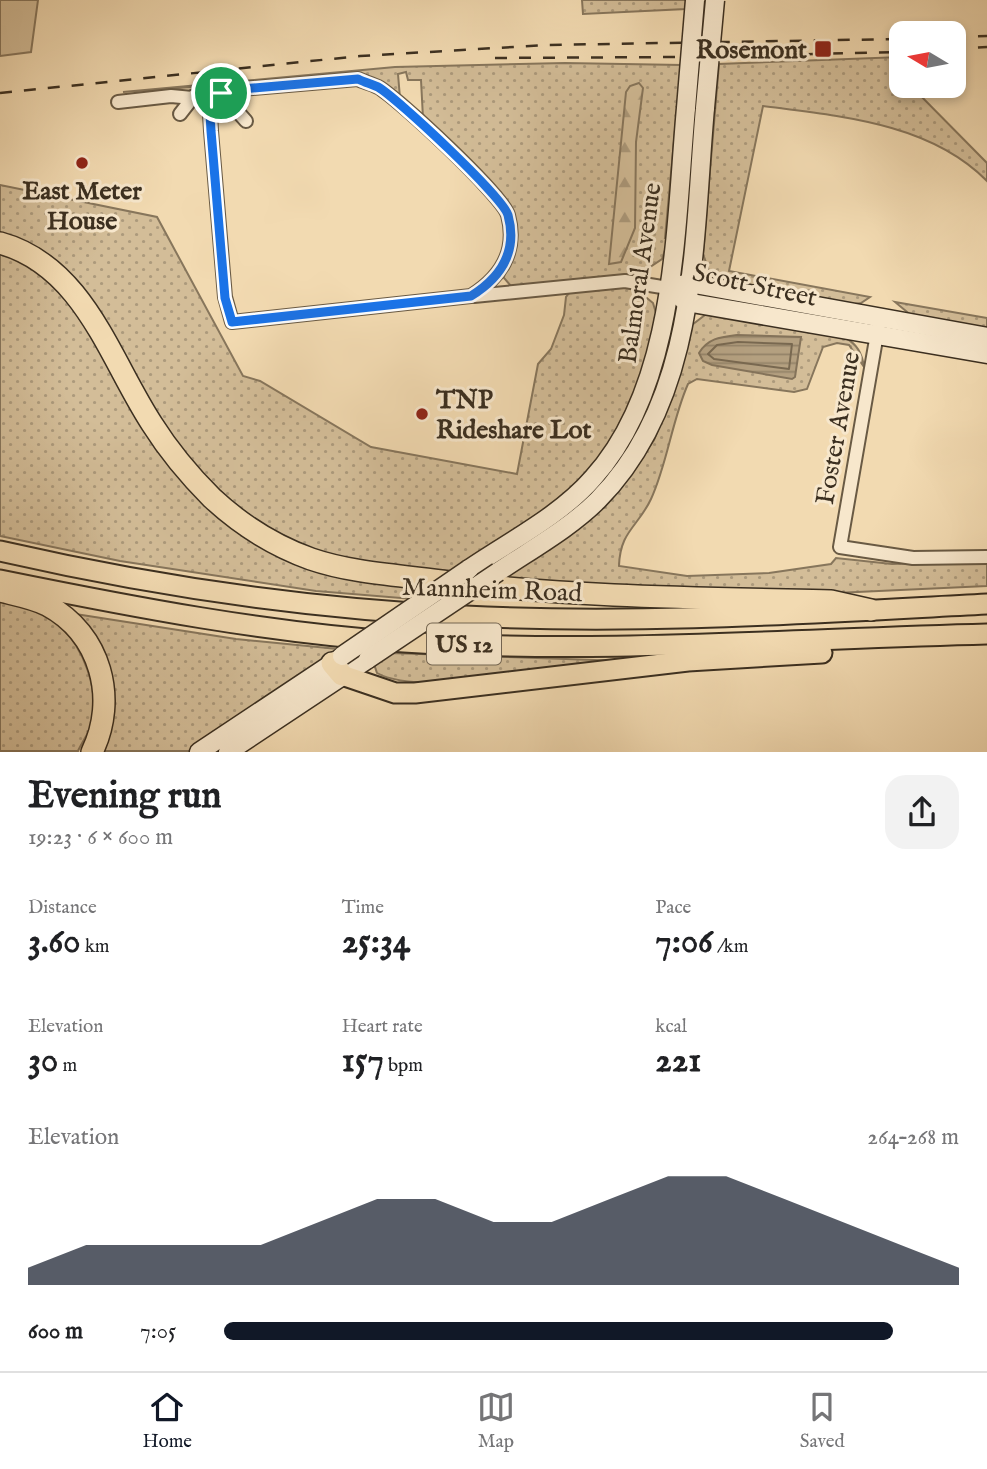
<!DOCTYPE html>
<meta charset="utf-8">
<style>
body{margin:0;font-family:"IM FELL English",serif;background:#f2f2f2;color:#202124;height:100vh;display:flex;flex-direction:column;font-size:26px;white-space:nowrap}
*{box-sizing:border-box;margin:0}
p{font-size:23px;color:#757577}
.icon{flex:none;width:38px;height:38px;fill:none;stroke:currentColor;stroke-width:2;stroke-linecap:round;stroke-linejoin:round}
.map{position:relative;height:752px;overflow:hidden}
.side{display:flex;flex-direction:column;background:#fff;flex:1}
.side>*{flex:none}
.needle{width:46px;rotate:280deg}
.tools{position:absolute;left:889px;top:21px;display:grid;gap:14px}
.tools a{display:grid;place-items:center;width:77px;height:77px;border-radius:14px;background:#fff;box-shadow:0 4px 10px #0003;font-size:35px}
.pin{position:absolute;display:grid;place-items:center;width:60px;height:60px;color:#fff;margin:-30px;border:4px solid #fff;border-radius:50%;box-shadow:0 2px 7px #0007}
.round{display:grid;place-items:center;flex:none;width:74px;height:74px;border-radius:21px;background:#f2f2f2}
.headline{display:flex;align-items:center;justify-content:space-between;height:119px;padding:0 28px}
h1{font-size:38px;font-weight:700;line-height:52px}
.metrics{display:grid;grid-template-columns:repeat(3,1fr);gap:10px;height:119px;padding:7px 28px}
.metrics div{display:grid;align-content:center}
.metrics b{font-size:35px;font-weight:700}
.metrics small{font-size:19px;font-weight:400}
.metrics p{font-size:19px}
.chart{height:196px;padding:14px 28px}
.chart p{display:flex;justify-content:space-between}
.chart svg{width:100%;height:126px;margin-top:7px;fill:#111827;opacity:.7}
ul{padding:0 28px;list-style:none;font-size:23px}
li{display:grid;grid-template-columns:112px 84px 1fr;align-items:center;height:52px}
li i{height:18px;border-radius:9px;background:#111827}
.tab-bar{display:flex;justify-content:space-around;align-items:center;height:98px;border-top:2px solid #e0e0e0;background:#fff;font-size:19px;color:#757577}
.tab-bar a{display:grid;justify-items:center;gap:4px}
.tab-bar .current{color:#111827}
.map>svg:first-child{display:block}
</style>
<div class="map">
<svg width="987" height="752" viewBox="0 0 987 752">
<defs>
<pattern id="grass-dots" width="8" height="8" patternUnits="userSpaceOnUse" patternTransform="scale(1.75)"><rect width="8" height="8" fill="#d3bd98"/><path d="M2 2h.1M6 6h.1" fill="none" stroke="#ac9a7c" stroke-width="1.8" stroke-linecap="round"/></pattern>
<pattern id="forest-firs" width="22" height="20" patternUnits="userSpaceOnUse" patternTransform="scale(1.75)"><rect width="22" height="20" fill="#d3bd98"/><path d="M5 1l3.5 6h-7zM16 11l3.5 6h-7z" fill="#ac9a7c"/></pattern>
<pattern id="water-rules" width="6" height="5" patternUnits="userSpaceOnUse" patternTransform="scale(1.75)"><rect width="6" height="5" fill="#b4a080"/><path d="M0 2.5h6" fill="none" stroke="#948368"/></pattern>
</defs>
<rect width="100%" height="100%" fill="#f2dab1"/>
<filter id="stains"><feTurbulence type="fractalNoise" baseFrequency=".00286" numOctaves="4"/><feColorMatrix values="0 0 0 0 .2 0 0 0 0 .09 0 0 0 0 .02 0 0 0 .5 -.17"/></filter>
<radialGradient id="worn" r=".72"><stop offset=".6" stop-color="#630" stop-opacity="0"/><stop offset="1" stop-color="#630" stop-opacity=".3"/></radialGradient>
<g fill="url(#grass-dots)" stroke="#87765c" stroke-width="2">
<polygon points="582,0 686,0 686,9 583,14"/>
<path d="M 901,57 L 901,86 L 911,86 L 987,163 L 987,181 C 930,123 840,116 763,106 L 729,271 L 870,297 L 861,303 L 848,305 L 712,279 L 703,254 L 719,64 Z"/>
<polygon points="565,63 681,65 665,238 669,238 662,259 641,273 511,286 504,278 512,210 501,193 423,118 421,80 408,80 406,72 398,74 400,98 349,76 123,92 395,67"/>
<path d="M 0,185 L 157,217 L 243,376 L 260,381 L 371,447 L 517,474 L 538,364 L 551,349 L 564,315 L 566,297 L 570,292 L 623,287 L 637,290 L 653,303 L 656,313 L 652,347 L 620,434 L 594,467 L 564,496 L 449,575 C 388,565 314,562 261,524 C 220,494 182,456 155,413 C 113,345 86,256 0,234 Z"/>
<polygon points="0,253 19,259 57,286 229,524 433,586 413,599 316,591 120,561 0,536"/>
<polygon points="895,302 987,318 987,330 912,316"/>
<path d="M 716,314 L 844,337 C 857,344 862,353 864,367 L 849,345 L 837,343 L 823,347 L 807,389 L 794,392 L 697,379 L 688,384 C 672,420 667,465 651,499 C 638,527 620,531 619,566 L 687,576 L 769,573 L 831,564 L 836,558 L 892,564 L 987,561 L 987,586 L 814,594 L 497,581 L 608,500 L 632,473 L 654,440 L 667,408 L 688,328 L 705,315 Z"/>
<path d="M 0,599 C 22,605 42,611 60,626 C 84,648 99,690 92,722 C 90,732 82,742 78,751 L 0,751 Z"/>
<polygon points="69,613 236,639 338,649 192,751 101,751 110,727"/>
<path d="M 390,653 L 624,661 C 568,668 421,698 377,673 L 374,664 Z"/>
</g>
<polygon fill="url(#forest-firs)" stroke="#87765c" stroke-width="2" points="639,83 643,88 636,142 635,228 621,262 609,264 626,92 630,86"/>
<polygon fill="#d3bd98" stroke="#87765c" stroke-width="2" points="0,0 38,0 31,52 0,56"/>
<path fill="url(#water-rules)" stroke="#84735a" stroke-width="2" d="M 737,335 L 801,337 L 795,377 L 792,379 L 712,365 L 703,361 L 699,353 C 708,338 721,337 737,335 Z"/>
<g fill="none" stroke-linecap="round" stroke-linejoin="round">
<polygon stroke="#786850" stroke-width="2" points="738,342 792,344 789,369 714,359 708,354 717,345"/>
<defs>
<g id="street">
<path d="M 358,79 C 364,82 372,84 378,87 C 398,98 503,196 508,215 C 518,252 500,278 471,296 L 232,322 L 225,297 L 211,131 L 210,114 L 214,100 L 230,90 Z"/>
<polyline points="221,93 246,121"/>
<polyline points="118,102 171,96 214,100"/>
<polyline points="180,114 194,96"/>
<polyline points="474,296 625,281 668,288"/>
<polyline points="878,328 840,547 913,558 987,557"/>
</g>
<g id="secondary">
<polyline points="678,286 689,283 987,337"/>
<polyline points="679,296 686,302 987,354"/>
<path d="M 469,569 C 510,541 560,516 593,478 C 677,385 675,228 686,108"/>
<path d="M 498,572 C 532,549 570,528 598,500 C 699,398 693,241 705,108"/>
<polyline points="199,752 342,657"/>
<polyline points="228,752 368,659"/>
</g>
<g id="primary">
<path d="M 0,551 C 153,586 308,609 465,616 C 639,625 813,613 987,604"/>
<path d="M 0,580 C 133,607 268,633 404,642 C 598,654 792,639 987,634"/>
<polyline points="342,675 395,693 415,693 688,661 822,653"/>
</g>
<g id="highway">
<path d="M 0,243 C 84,266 110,360 152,424 C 169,451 190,476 212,498 C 240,524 275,546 311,559 C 352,573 398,575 441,581 C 572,597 699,598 831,601 L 871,610"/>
<path d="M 0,591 C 16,595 33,598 47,605 C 101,634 118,699 92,752"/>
<polyline points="332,663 342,675"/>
</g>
</defs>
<use href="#street" stroke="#695a44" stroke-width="16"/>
<use href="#secondary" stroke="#3b2f20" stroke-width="21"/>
<use href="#primary" stroke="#3b2f20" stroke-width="23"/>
<use href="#highway" stroke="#3b2f20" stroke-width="24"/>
<use href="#street" stroke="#f7e7cc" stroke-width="12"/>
<use href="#secondary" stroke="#f7e7cc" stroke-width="18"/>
<use href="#primary" stroke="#f2dab1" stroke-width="19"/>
<use href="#highway" stroke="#f2dab1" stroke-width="21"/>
<g stroke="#3b2f20" stroke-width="2.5" stroke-dasharray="12 12" stroke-linecap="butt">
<polyline points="954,37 987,36"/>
<polyline points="954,49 987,47"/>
<polyline points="495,58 681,57 901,52"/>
<polyline points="0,93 360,56 547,45 901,39"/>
</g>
<defs>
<g id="secondary-bridge">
<polyline points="686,108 695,0"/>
<polyline points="705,108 715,0"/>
<polyline points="342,656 469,569"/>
<polyline points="368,659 498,572"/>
</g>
</defs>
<use href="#secondary-bridge" stroke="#3b2f20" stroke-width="21" stroke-linecap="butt"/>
<use href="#secondary-bridge" stroke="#f7e7cc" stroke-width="18"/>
</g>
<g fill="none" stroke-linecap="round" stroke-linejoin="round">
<defs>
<path id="route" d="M 358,79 C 364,82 371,84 378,87 C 397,98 503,197 508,215 C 518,252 500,278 471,296 L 232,322 L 225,298 L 211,131 L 210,114 L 214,100 L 230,90 Z"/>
</defs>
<use href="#route" stroke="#fff" stroke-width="14"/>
<use href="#route" stroke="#1a73e8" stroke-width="9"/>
</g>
<g fill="#8f2418" stroke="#f7e7cc" stroke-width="2.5">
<rect x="814" y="40" width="18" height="18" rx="3.5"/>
<circle cx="82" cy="163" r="7"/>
<circle cx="422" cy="414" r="7"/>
</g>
<g text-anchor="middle" stroke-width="6" stroke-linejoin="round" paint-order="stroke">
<rect fill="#f7e7cc" stroke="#736654" stroke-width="2" x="427" y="623.5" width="74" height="41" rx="5"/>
<g font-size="24" font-weight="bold" fill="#3b2f20">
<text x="464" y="652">US 12</text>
</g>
<g font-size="26" font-weight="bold" fill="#3b2f20" stroke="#f7e7cc" text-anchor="end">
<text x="807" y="58">Rosemont</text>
<text x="82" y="199" text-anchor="middle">East Meter<tspan x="82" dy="30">House</tspan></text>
<text x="436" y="408" text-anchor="start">TNP<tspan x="436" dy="30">Rideshare Lot</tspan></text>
</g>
<g font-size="26" fill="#3b2f20" stroke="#f7e7cc">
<text transform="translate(639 273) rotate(-82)" y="9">Balmoral Avenue</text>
<text transform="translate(755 284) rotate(12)" y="9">Scott Street</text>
<text transform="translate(837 428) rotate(-80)" y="9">Foster Avenue</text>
<text transform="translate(492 589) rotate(2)" y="9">Mannheim Road</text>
</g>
</g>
<rect width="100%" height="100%" filter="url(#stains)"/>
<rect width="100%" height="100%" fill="url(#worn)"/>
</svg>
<div class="tools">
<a><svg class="needle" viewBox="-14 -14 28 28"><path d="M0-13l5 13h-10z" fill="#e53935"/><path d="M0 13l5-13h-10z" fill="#757577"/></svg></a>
</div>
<div class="pin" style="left:221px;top:93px;background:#1e9e55"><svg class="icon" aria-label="arrive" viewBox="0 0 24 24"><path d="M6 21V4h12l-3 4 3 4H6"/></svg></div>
</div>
<section class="side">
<div class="headline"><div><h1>Evening run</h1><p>19:23 · 6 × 600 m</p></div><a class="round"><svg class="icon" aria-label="share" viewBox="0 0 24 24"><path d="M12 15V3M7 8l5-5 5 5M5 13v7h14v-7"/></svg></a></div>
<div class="metrics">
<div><p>Distance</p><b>3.60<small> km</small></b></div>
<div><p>Time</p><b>25:34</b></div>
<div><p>Pace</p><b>7:06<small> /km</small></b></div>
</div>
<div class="metrics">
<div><p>Elevation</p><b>30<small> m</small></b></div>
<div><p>Heart rate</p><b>157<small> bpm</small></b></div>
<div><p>kcal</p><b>221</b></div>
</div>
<div class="chart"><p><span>Elevation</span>264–268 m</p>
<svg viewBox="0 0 160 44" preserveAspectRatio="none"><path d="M0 44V38L10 30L20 30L30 30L40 30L50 22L60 14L70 14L80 22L90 22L100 14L110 6L120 6L130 14L140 22L150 30L160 38V44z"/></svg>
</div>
<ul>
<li><b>600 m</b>7:05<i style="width:91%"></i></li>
</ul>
</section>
<nav class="tab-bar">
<a class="current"><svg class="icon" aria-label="home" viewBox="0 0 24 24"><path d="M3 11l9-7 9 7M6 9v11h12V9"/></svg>Home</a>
<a><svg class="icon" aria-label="map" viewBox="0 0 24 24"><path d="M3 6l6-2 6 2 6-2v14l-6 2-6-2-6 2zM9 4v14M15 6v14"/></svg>Map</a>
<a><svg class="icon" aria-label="saved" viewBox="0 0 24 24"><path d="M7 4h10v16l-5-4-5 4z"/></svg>Saved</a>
</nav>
